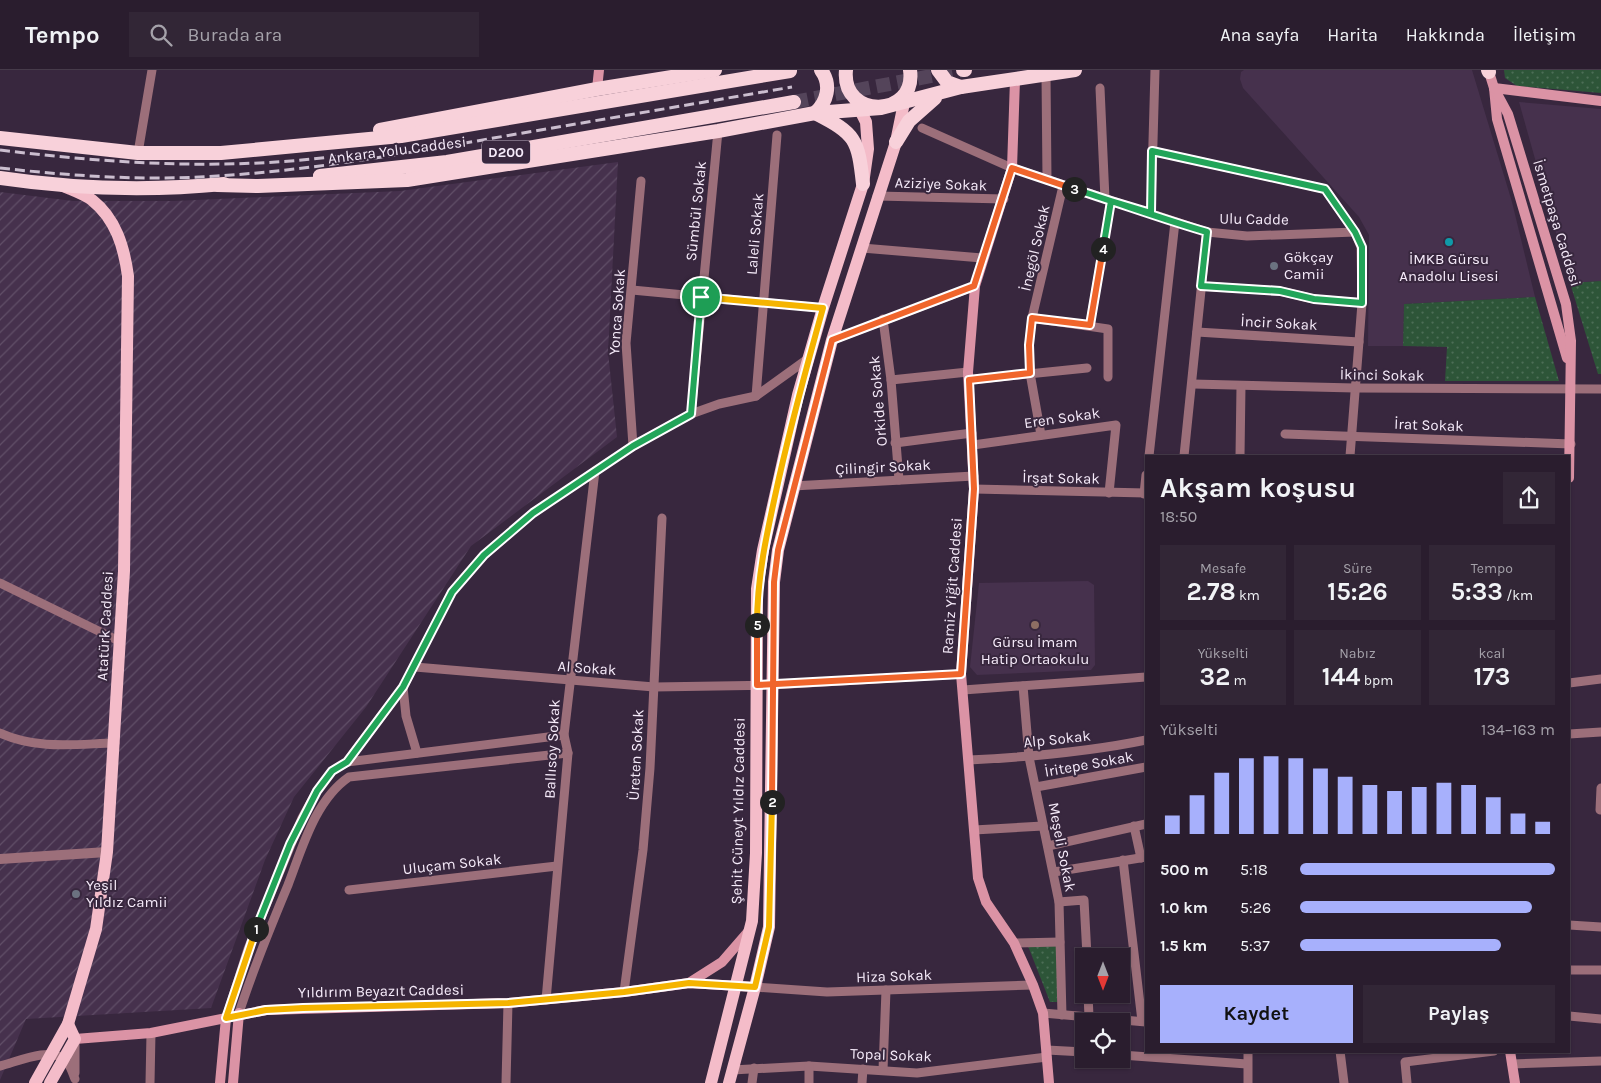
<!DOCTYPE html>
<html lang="tr">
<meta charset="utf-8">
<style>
body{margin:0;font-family:Karla,sans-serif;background:#322636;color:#f1f3f6;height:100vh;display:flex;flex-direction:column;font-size:19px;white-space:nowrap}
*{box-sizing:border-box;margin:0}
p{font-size:16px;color:#a5a2aa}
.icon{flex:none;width:28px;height:28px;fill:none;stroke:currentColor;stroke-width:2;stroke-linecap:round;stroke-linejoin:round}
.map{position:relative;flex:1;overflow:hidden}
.drawer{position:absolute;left:1145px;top:385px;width:425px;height:598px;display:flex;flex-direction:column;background:#2a1d2e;border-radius:0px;box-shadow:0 1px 4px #0004,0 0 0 1px #463b4a}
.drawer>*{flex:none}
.needle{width:32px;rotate:180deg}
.fabs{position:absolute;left:1075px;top:878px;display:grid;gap:10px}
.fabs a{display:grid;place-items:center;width:55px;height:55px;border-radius:0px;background:#2a1d2e;box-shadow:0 1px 4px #0004,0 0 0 1px #463b4a;font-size:25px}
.pin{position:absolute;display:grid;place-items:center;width:42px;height:42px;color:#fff;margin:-21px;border:2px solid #fff;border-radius:50%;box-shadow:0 1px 5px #0007}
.km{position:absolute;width:25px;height:25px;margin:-12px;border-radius:50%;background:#222;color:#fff;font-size:14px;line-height:25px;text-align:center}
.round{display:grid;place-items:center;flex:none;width:52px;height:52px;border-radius:0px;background:#322636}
.headline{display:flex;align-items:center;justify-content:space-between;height:85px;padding:0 15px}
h1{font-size:28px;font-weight:700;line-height:38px}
.figures{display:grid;grid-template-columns:repeat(3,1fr);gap:8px;height:85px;padding:5px 15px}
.figures div{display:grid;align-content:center;border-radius:0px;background:#322636;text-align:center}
.figures b{font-size:25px;font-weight:700}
.figures small{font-size:14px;font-weight:400}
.figures p{font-size:14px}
.chart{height:140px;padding:10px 15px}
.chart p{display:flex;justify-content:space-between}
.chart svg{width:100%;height:90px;margin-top:5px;stroke:#a7b0fc;stroke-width:6}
.action{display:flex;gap:10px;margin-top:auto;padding:10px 15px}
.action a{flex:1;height:58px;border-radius:0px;background:#a7b0fc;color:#111;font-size:20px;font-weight:700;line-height:58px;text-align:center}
.action a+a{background:#322636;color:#f1f3f6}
ul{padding:0 15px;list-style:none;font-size:16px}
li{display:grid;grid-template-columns:80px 60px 1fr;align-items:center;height:38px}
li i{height:12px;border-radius:6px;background:#a7b0fc}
header{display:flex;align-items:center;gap:30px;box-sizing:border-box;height:70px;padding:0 25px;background:#2a1d2e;border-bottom:1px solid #463b4a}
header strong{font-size:24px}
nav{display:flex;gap:28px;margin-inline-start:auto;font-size:18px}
.search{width:350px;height:45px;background:#322636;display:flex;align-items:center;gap:12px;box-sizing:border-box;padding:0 18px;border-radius:0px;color:#a5a2aa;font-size:19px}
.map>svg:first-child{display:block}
</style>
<header>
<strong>Tempo</strong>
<div class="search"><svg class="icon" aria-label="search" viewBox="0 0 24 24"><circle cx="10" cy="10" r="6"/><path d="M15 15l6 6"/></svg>Burada ara</div>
<nav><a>Ana sayfa</a><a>Harita</a><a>Hakkında</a><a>İletişim</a></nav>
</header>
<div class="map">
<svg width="1601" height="1013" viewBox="0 0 1601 1013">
<defs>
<pattern id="industrial-furrows" width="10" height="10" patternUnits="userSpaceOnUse" patternTransform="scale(1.25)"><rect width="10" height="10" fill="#46314d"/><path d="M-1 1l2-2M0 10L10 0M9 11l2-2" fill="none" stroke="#614f68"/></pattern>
<pattern id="park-dots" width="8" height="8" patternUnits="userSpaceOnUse" patternTransform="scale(1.25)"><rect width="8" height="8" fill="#2d5538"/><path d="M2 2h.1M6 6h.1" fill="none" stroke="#4c6e56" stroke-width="1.8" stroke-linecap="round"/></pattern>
</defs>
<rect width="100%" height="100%" fill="#38273e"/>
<g fill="#46314d">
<polygon points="1244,0 1472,0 1512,132 1535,227 1404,234 1403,276 1368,276 1369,165 1359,147 1243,18 1240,9 1241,2"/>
<polygon points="1519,32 1601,39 1601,211 1570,213"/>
<polygon points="1088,511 1094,515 1095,595 1091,600 977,605 970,597 979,513"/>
</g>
<polygon fill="url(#industrial-furrows)" points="618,92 608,282 617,367 471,476 366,637 294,727 265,790 211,938 26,949 0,1010 0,122 73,131 174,131 400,121"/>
<g fill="url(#park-dots)">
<polygon points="1504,0 1601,0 1601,23 1517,16 1505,8"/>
<polygon points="1601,211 1601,304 1598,304 1570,213"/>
<polygon points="1535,227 1559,311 1445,311 1447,277 1403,276 1404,234"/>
<polygon points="1028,876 1057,876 1057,932 1050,932"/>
</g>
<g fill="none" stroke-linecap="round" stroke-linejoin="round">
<polyline stroke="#54445a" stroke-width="14" stroke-dasharray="14 7" stroke-linecap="butt" points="794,32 963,0"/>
<g stroke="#9c6f7a" stroke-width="9">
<polyline points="1046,5 1047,110"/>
<polyline points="1100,18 1105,129"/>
<polyline points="922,58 1012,98 1207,162 1247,166 1355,162"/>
<polyline points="1152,81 1325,119 1355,162 1361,177 1362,233 1350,386"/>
<polyline points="138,83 152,0"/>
<polyline points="877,126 1004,129"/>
<polyline points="1151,143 1155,0"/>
<polyline points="862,178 982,188"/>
<polyline points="1201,216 1280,221 1314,229 1362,233"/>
<polyline points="632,220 823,238"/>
<polyline points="1032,248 1108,259 1108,307"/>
<polyline points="883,249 891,310 899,410"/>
<polyline points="1090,255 1111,131"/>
<polyline points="1197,262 1359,272"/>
<polyline points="832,270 975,216"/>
<polyline points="891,310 968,302"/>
<polyline points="969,310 1087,298"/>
<polyline points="1193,314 1355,318 1601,319"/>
<polyline points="756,326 777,65"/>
<polyline points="691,344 718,61"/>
<polyline points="1285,364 1571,374"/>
<polyline points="1041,365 1030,303 1029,275 1032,248 1063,116"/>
<polyline points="895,373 972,363"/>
<polyline points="973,375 1116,355 1109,423"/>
<polyline points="633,376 626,273 641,111"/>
<polyline points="1149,386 1175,152"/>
<polyline points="1184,386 1207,162"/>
<polyline points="1240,386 1241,316"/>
<polyline points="793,416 974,406"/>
<polyline points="974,419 1146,423"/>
<polyline points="1144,424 1146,405"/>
<polyline points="0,513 119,571"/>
<polyline points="415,597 654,617 772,615 961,604"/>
<polyline points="1569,613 1601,609"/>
<polyline points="1023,616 1029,687 1059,832 1062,945"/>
<polyline points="403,617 406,646 417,683"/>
<polyline points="963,620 1146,607"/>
<path d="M 0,663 C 38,680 75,674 115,673"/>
<polyline points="1569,664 1601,662"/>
<path d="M 969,690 C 1029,687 1088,682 1146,670"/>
<polyline points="347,692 403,617 452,522 484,485 533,443 633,376 691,344 719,334 756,326 809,288"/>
<polyline points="1036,717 1146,697"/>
<polyline points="1600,740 1601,718"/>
<polyline points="1134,756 1141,788"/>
<polyline points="974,760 1043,756"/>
<polyline points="1048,776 1146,754"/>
<polyline points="1123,790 1142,951"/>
<polyline points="1054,802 1146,787"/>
<polyline points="349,820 557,796"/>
<polyline points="1059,832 1084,830 1087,886"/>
<polyline points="1569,855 1601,857"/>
<polyline points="1014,873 1060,872"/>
<polyline points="1569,900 1601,900"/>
<polyline points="755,917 827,922 1033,915"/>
<polyline points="624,922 643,780 650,698 662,448"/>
<polyline points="1088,924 1089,947"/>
<polyline points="546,930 568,683 564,665 595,401"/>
<path d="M 239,943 C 253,899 270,858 288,815 C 302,779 315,730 349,707 L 568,683"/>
<polyline points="1043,943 1146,952"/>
<polyline points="1569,946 1601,949"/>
<polyline points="226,948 248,879 302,748 317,721 332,701 347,692 564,665"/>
<polyline points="1047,980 1084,982"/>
<polyline points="1340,981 1344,1013"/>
<polyline points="1121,985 1247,994"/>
<polyline points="1512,994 1601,991"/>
<path d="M 0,996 C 17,992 49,977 64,989 C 70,993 72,1002 75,1009"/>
<polyline points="732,1000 809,996 917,1003 1047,987"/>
<polyline points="883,1000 886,920"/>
<polyline points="75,1003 75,971"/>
<polyline points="150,1013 151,963"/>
<polyline points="506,1013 508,933"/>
<polyline points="752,1013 754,998"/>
<polyline points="809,1013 809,996"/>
<polyline points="862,1013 863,999"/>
<polyline points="1248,1013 1248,981"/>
<polyline points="1407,1013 1405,992 1494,981"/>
</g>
<polyline stroke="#9c6f7a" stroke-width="10" points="0,789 107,782"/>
<g stroke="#db93a5" stroke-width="10">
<polyline points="1489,2 1494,18 1497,49 1567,288"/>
<polyline points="1015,10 1012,98 975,216 968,302 974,419 961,604 978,808 986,832 1014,873 1033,915 1043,943 1049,1013"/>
<polyline points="1494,18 1508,44 1566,234 1571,271 1569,408"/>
<polyline points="1494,18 1601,31"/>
<polyline points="597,19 599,0"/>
<polyline points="689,913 722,892 748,862"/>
<polyline points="75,969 151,963 266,940 508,933 624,922 689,913 755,917"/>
<polyline points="1510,981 1515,1013"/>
<polyline points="220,1013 226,948"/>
<polyline points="233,1013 239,943"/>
</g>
<g stroke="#f4bcc9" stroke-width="12">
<path d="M 35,1013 L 68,954 L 96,859 L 107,782 L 124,501 L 128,206 C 124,177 116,149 92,130 C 84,124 72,120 63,116"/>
<polyline points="50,1013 75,969 68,954"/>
<polyline points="711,1013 752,851 756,783 757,519 763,480 798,325 823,238 863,114 868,79 866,52 856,32"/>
<polyline points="729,1013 755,917 769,857 774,512 778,480 832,270 896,72 906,23"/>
</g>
<g stroke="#f8d1da" stroke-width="14">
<path d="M 821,0 C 832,15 827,32 815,43 C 856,64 858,69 863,114"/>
<path d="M 846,0 C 841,50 917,48 910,0"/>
<polyline points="938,0 947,12 961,17"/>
<polyline points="963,0 965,0"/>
<polyline points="1488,0 1489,2"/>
<polyline points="380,60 597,19 715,0"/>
<polyline points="0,68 138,83 221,83 401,66 790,1"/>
<polyline points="896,72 909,51 935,28"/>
<polyline points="320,106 447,92 794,32"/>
<path d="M 0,108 C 74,119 150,121 224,114"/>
<polyline points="217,115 258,116 407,110 718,61 815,43 881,38 961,17 1075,0"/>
</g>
<g stroke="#cbbecf" stroke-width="3" stroke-dasharray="10 5" stroke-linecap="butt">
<path d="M 0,80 C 115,94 230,101 346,85"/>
<path d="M 0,98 C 72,106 144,111 217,106 C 316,100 413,82 511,65 C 605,49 699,33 792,17"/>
</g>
</g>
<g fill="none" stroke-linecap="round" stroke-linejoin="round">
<defs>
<polyline id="split-1" points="256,859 290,774 317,721 332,701 347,692 403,617 452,522 484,485 533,443 633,376 691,344 701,227"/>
<polyline id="split-2" points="256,859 226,948 266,940 303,938 508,933 624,922 689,913 755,917 769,857 772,732"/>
<polyline id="split-3" points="772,732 774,512 778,480 832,270 974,216 1012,98 1074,119"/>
<path id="split-4" d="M 1074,119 C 1119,133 1162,149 1207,162 L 1201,216 L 1280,221 L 1314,229 L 1362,233 L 1362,177 L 1355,162 L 1325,119 L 1152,81 L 1151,143 L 1111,131 L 1103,179"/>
<polyline id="split-5" points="757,555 757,615 961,604 974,419 969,310 1030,303 1029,275 1032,248 1090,255 1103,179"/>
<path id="split-6" d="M 701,227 L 823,238 C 807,295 792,351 779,408 C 768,458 757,504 757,555"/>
</defs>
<use href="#split-1" stroke="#fff" stroke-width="10"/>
<use href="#split-2" stroke="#fff" stroke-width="10"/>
<use href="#split-3" stroke="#fff" stroke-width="10"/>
<use href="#split-4" stroke="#fff" stroke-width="10"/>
<use href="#split-5" stroke="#fff" stroke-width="10"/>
<use href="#split-6" stroke="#fff" stroke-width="10"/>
<use href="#split-1" stroke="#22a559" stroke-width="6"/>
<use href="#split-2" stroke="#f5b400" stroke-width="6"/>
<use href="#split-3" stroke="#f0652b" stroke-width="6"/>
<use href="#split-4" stroke="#22a559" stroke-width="6"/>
<use href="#split-5" stroke="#f0652b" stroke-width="6"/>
<use href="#split-6" stroke="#f5b400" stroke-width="6"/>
</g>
<circle fill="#0f9aa8" stroke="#38273e" stroke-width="2" cx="1449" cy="172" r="5"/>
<g fill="#6b7280" stroke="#38273e" stroke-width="2">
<circle cx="1274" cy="196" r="5"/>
<circle cx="76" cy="824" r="5"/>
</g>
<circle fill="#8d6e63" stroke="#38273e" stroke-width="2" cx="1035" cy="555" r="5"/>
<g text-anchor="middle" stroke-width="4" stroke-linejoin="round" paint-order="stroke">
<rect fill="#38273e" stroke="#bdb0c2" stroke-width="1" x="482" y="70.5" width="48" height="23" rx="4"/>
<g font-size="14" font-weight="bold" fill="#f6ebfa">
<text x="506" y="87">D200</text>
</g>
<g font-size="15" fill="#f6ebfa" stroke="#38273e">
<text transform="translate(397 80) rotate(-7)" y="5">Ankara Yolu Caddesi</text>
<text transform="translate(941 114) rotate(2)" y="5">Aziziye Sokak</text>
<text transform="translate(696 141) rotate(-84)" y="5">Sümbül Sokak</text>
<text transform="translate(1254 149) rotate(1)" y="5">Ulu Cadde</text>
<text transform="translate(1557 153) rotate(73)" y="5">İsmetpaşa Caddesi</text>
<text transform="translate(755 164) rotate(-85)" y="5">Laleli Sokak</text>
<text transform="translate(1035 178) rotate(-77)" y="5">İnegöl Sokak</text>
<text transform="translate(617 242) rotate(-86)" y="5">Yonca Sokak</text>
<text transform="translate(1279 253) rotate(3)" y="5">İncir Sokak</text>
<text transform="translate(1382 305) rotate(1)" y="5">İkinci Sokak</text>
<text transform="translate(878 331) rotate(-95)" y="5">Orkide Sokak</text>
<text transform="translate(1062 348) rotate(-8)" y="5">Eren Sokak</text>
<text transform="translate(1429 355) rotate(2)" y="5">İrat Sokak</text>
<text transform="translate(883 397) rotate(-3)" y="5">Çilingir Sokak</text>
<text transform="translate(1061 408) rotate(1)" y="5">İrşat Sokak</text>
<text transform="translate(952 516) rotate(-86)" y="5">Ramiz Yiğit Caddesi</text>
<text transform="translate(105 556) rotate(-87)" y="5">Atatürk Caddesi</text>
<text transform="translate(587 598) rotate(4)" y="5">Al Sokak</text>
<text transform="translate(1057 669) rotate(-6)" y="5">Alp Sokak</text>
<text transform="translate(552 679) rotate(-87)" y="5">Ballısoy Sokak</text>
<text transform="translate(636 685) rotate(-87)" y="5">Üreten Sokak</text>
<text transform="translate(1089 694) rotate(-10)" y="5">İritepe Sokak</text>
<text transform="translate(738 741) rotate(-89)" y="5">Şehit Cüneyt Yıldız Caddesi</text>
<text transform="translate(1062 777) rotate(79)" y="5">Meşeli Sokak</text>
<text transform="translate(452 794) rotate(-6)" y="5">Uluçam Sokak</text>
<text transform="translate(894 906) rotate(-2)" y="5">Hiza Sokak</text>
<text transform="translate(381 921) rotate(-1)" y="5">Yıldırım Beyazıt Caddesi</text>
<text transform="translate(891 985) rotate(2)" y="5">Topal Sokak</text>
</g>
<g font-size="15" fill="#f6ebfa" stroke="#38273e" text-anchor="start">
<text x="1284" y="192">Gökçay<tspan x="1284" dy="17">Camii</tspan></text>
<text x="1449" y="194" text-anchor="middle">İMKB Gürsu<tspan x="1449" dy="17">Anadolu Lisesi</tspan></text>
<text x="1035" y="577" text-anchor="middle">Gürsu İmam<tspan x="1035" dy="17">Hatip Ortaokulu</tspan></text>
<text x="86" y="820">Yeşil<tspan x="86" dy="17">Yıldız Camii</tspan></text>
</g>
</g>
</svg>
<div class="fabs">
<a><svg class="needle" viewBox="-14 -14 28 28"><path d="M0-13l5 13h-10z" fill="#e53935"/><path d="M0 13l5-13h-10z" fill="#a5a2aa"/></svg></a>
<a><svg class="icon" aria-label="locate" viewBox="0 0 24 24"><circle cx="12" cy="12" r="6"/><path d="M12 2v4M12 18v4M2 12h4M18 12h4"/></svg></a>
</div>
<div class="pin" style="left:701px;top:227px;background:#1e9e55"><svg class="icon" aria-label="arrive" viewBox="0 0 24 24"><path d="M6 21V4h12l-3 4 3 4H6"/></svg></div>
<b class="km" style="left:256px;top:859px">1</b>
<b class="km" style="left:772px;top:732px">2</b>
<b class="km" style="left:1074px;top:119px">3</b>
<b class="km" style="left:1103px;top:179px">4</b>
<b class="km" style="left:757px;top:555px">5</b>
<section class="drawer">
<div class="headline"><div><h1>Akşam koşusu</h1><p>18:50</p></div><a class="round"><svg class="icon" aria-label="share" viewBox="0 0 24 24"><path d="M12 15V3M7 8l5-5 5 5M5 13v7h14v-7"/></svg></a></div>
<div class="figures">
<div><p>Mesafe</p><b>2.78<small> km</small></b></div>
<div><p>Süre</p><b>15:26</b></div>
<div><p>Tempo</p><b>5:33<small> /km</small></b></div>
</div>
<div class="figures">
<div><p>Yükselti</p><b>32<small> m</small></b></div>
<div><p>Nabız</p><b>144<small> bpm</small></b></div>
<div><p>kcal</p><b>173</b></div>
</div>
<div class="chart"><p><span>Yükselti</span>134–163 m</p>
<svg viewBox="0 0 160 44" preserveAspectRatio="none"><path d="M5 44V35M15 44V25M25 44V14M35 44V7M45 44V6M55 44V7M65 44V12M75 44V16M85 44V20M95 44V23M105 44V21M115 44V19M125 44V20M135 44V26M145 44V34M155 44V38"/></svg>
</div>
<ul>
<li><b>500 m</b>5:18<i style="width:100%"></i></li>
<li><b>1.0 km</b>5:26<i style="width:91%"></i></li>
<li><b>1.5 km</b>5:37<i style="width:79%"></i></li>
</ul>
<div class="action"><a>Kaydet</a><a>Paylaş</a></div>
</section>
</div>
